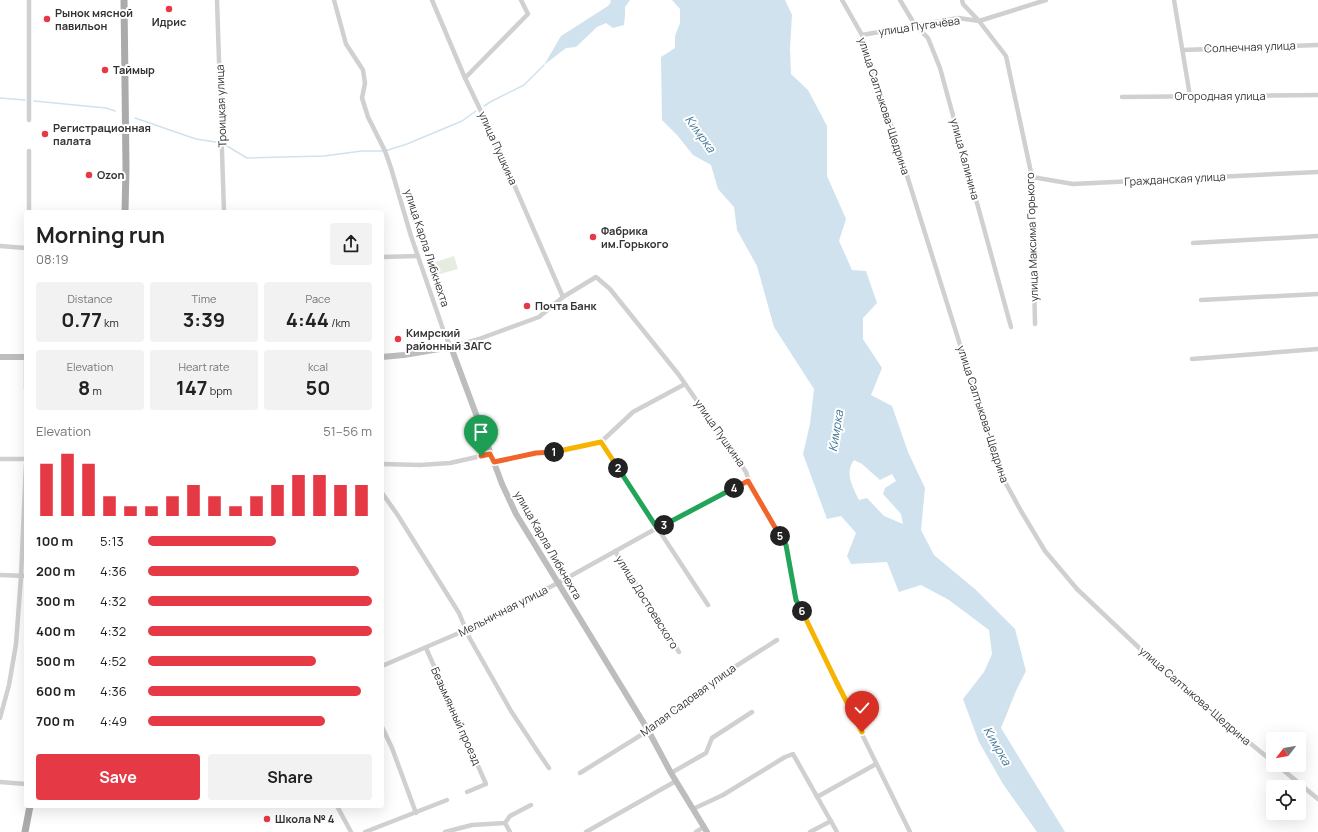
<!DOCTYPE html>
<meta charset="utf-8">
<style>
body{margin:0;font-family:Manrope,sans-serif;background:#f2f2f2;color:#222;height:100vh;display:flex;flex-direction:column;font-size:15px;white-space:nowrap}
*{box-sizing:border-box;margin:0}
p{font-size:13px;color:#767676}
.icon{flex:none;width:22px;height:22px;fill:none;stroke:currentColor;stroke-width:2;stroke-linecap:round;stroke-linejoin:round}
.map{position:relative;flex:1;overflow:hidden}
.sheet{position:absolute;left:24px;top:210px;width:360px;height:598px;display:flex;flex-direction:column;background:#fff;border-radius:4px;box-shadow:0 4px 16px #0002}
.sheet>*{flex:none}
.needle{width:26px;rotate:239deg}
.controls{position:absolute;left:1266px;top:732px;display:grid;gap:8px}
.controls a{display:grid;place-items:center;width:40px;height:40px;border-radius:4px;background:#fff;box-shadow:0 4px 16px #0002;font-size:20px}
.pin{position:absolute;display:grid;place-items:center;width:34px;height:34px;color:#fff;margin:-41px -17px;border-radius:50% 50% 50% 0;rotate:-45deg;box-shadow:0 0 4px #0007}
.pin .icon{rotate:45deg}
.km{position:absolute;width:20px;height:20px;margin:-10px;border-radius:50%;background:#222;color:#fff;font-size:11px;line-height:20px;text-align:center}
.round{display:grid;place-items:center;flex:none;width:42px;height:42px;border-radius:4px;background:#f2f2f2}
.headline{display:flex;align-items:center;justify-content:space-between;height:68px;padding:0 12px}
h1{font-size:22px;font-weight:700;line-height:30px}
.figures{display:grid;grid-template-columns:repeat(3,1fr);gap:6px;height:68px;padding:4px 12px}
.figures div{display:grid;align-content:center;border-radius:4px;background:#f2f2f2;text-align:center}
.figures b{font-size:20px;font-weight:700}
.figures small{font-size:11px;font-weight:400}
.figures p{font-size:11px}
.chart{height:112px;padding:8px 12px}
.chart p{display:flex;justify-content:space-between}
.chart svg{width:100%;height:72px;margin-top:4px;stroke:#e63946;stroke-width:6}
.primary-button{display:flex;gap:8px;margin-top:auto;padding:8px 12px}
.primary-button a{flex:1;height:46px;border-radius:4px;background:#e63946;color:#fff;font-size:16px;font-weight:700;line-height:46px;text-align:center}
.primary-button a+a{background:#f2f2f2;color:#222}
ul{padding:0 12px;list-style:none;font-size:13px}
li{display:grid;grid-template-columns:64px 48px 1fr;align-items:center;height:30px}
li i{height:10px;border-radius:5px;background:#e63946}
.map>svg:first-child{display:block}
</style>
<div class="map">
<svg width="1318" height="832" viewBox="0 0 1318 832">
<rect width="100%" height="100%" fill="#fff"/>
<polygon fill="#e6ecdf" points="454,256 458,269 436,275 432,263"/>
<g fill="#cfe2ee" fill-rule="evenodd">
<polygon points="610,0 630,0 625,7 625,15 624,25 613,28 606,23 597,27 576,47 566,48 544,65 561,36 608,6 611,2"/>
<path d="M 672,0 L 785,0 L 792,15 L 790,48 L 791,74 L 808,90 L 827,126 L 827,176 L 846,219 L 839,241 L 852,270 L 866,271 L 877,303 L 863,318 L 863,339 L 882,368 L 871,395 L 892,406 L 908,452 L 925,488 L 921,530 L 934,555 L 976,590 L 1015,629 L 1026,671 L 1016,691 L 1001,728 L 1065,832 L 1037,832 L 1003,784 L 979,742 L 963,699 L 984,672 L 992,654 L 989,630 L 949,600 L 921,585 L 899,592 L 887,562 L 851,564 L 847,556 L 856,533 L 841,516 L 827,519 L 803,454 L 810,424 L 814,389 L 774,327 L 757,266 L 737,230 L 734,207 L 718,189 L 711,165 L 693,155 L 677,135 L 662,120 L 661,57 L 675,48 L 675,36 L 680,23 L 680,9 ZM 854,460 L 862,464 L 880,480 L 892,474 L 896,481 L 885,488 L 883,494 L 901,514 L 903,524 L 884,516 L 867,498 L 859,500 C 853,487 844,473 854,460 Z"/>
</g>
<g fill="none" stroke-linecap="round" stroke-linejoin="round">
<g stroke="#cfe2ee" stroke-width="1.5">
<polyline points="0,98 25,100"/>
<polyline points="34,101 106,108 115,111"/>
<polyline points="484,106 492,101 524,85 544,65"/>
<polyline points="135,118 196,139 222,143 247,158 324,156 362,151 385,151 407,144 462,121 476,111"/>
</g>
<g stroke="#d0d0d0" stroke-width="4.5">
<polyline points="217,0 224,212"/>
<polyline points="334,0 346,44 363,70 365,83 362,98 368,117 385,151 391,168 411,236 445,335 451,347 479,339 539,317 563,297 596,277 610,289 679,375 746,472 749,481 786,545 796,600 910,832"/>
<polyline points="432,0 465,78 492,134 563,297"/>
<polyline points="842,0 862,35 898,147 973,386 1004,480 1021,511 1045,551 1077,589 1172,679 1273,762"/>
<polyline points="900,0 915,25 928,38 940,68 1011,327"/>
<polyline points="962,0 963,4 979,21 1006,56 1032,177 1035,324"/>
<polyline points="1174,0 1190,96"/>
<polyline points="862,35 958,18 979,21 1046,0"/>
<polyline points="1183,50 1318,45"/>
<polyline points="465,78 528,14 521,0"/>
<polyline points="1122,97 1318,95"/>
<polyline points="29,120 29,0"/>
<polyline points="29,151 29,212"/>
<polyline points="1032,177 1073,184 1318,172"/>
<polyline points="1193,243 1318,236"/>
<polyline points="0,246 26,248"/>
<polyline points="382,257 418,256"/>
<polyline points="1201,300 1318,294"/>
<polyline points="26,354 26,389"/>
<polyline points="1192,359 1318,349"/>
<polyline points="601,442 708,605"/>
<polyline points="0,459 26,459"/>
<polyline points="494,462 536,453 557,452 601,442 633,412 685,384"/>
<polyline points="382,464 420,465 450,463 490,454"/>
<polyline points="382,493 397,514 459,613 469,637 511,711 538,752 549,768"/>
<polyline points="615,551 679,652"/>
<polyline points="0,575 26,576"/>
<polyline points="426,648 486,784 467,792"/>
<polyline points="382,666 466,630 558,583 657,528 749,481"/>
<polyline points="0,718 9,685 16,644 21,576 26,464"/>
<polyline points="382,727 392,748 416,813"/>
<polyline points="1277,765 1318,799"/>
<polyline points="580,773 654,727 711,682 777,640"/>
<polyline points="671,773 706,753 712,738 752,712"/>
<polyline points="0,782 26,784"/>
<polyline points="817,797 876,764"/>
<polyline points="337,806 351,832"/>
<polyline points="693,809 723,795 785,757 793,754 837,832"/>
<polyline points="505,823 510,832"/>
<polyline points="365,832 447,800"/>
<polyline points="445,832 472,825 505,823 510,816 531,805"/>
<polyline points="586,832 676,781"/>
<polyline points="696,832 704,827"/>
<polyline points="810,832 831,821"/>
</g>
<g stroke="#bdbdbd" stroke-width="6">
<polyline points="0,357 26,357"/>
<polyline points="382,357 404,355 451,347 502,484 516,514 648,730 671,773 707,832"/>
</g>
<g stroke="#ababab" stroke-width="7">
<polyline points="124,0 126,168 125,212"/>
<polyline points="25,832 30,806"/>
</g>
</g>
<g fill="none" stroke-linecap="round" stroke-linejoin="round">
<defs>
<polyline id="split-1" points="481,456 490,454 494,462 536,453 554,452"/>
<polyline id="split-2" points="554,452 601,442 618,468"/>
<polyline id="split-3" points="618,468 657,528 664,525"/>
<polyline id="split-4" points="664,525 734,488"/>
<polyline id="split-5" points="734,488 748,481 780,536"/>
<polyline id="split-6" points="780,536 786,545 796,600 802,611"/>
<polyline id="split-7" points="802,611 837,683"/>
<polyline id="split-8" points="837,683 862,732"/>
</defs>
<use href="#split-1" stroke="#fff" stroke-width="8"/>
<use href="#split-2" stroke="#fff" stroke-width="8"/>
<use href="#split-3" stroke="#fff" stroke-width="8"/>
<use href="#split-4" stroke="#fff" stroke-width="8"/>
<use href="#split-5" stroke="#fff" stroke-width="8"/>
<use href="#split-6" stroke="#fff" stroke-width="8"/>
<use href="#split-7" stroke="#fff" stroke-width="8"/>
<use href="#split-8" stroke="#fff" stroke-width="8"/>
<use href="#split-1" stroke="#f0652b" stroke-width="5"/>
<use href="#split-2" stroke="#f5b400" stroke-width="5"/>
<use href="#split-3" stroke="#22a559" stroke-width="5"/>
<use href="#split-4" stroke="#22a559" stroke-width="5"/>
<use href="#split-5" stroke="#f0652b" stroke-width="5"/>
<use href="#split-6" stroke="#22a559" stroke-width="5"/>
<use href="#split-7" stroke="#f5b400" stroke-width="5"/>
<use href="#split-8" stroke="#f5b400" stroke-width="5"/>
</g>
<g fill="#e63946" stroke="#fff" stroke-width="1.5">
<circle cx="169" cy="9" r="4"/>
<circle cx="47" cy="19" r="4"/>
<circle cx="105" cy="70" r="4"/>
<circle cx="45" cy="134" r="4"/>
<circle cx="89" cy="175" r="4"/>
<circle cx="593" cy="237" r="4"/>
<circle cx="527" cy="306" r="4"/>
<circle cx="398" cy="339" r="4"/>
<circle cx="267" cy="819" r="4"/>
</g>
<g text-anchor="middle" stroke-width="4" stroke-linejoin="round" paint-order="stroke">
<g font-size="11" font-weight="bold" fill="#333" stroke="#fff" text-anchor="start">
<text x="55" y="17">Рынок мясной<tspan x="55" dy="13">павильон</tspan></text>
<text x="169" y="26" text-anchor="middle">Идрис</text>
<text x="113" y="74">Таймыр</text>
<text x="53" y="132">Регистрационная<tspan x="53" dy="13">палата</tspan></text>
<text x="97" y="179">Ozon</text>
<text x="601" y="235">Фабрика<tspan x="601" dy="13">им.Горького</tspan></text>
<text x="535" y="310">Почта Банк</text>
<text x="406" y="337">Кимрский<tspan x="406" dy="13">районный ЗАГС</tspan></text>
<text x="275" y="823">Школа № 4</text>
</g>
<g font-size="11" fill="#333" stroke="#fff">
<text transform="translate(919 26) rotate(-8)" y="4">улица Пугачёва</text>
<text transform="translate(1250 47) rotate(-2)" y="4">Солнечная улица</text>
<text x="1220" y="100">Огородная улица</text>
<text transform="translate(221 106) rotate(-92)" y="4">Троицкая улица</text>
<text transform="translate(884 106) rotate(72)" y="4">улица Салтыкова-Щедрина</text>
<text transform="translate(498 148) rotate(66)" y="4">улица Пушкина</text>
<text transform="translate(965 159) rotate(75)" y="4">улица Калинина</text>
<text transform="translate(1175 179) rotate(-3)" y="4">Гражданская улица</text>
<text transform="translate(1032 237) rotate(-92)" y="4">улица Максима Горького</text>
<text transform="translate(427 248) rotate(72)" y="4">улица Карла Либкнехта</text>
<text transform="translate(983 414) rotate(72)" y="4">улица Салтыкова-Щедрина</text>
<text transform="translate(720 433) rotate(55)" y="4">улица Пушкина</text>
<text transform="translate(548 545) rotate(60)" y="4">улица Карла Либкнехта</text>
<text transform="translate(647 602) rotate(58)" y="4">улица Достоевского</text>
<text transform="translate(503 611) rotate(-27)" y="4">Мельничная улица</text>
<text transform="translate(1195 696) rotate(41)" y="4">улица Салтыкова-Щедрина</text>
<text transform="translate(688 700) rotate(-36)" y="4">Малая Садовая улица</text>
<text transform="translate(456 716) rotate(66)" y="4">Безымянный проезд</text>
</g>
<g font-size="12" font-style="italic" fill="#3f7597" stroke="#fff">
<text transform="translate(700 134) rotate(54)" y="4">Кимрка</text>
<text transform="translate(836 431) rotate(-81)" y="4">Кимрка</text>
<text transform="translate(997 746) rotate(60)" y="4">Кимрка</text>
</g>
</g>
</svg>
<div class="controls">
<a><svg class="needle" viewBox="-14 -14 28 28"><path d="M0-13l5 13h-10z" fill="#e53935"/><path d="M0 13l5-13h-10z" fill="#767676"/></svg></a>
<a><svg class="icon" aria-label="locate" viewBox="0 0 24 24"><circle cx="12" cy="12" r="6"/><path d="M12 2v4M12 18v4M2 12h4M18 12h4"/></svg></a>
</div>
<div class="pin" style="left:481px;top:456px;background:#1e9e55"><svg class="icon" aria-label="arrive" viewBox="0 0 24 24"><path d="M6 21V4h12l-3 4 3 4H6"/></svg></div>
<div class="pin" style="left:862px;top:732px;background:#d93025"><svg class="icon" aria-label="check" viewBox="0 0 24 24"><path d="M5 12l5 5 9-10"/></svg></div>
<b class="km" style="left:554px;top:452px">1</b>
<b class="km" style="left:618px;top:468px">2</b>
<b class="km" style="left:664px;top:525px">3</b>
<b class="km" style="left:734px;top:488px">4</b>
<b class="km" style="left:780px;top:536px">5</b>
<b class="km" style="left:802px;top:611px">6</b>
<section class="sheet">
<div class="headline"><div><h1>Morning run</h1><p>08:19</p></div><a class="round"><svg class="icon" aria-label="share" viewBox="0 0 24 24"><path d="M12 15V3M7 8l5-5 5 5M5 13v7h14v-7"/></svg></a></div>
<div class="figures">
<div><p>Distance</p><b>0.77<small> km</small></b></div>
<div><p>Time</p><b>3:39</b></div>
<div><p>Pace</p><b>4:44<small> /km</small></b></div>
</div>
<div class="figures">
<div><p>Elevation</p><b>8<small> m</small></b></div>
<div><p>Heart rate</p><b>147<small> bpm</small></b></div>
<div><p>kcal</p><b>50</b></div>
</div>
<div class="chart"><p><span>Elevation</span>51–56 m</p>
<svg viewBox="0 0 160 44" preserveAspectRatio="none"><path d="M5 44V12M15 44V6M25 44V12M35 44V32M45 44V38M55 44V38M65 44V32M75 44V25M85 44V32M95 44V38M105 44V32M115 44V25M125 44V19M135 44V19M145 44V25M155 44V25"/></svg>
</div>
<ul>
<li><b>100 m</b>5:13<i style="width:57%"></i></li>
<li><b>200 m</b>4:36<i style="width:94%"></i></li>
<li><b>300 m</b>4:32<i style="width:100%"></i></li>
<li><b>400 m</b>4:32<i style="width:100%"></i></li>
<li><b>500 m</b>4:52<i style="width:75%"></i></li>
<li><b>600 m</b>4:36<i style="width:95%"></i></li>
<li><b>700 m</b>4:49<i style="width:79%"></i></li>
</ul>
<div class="primary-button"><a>Save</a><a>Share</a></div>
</section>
</div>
